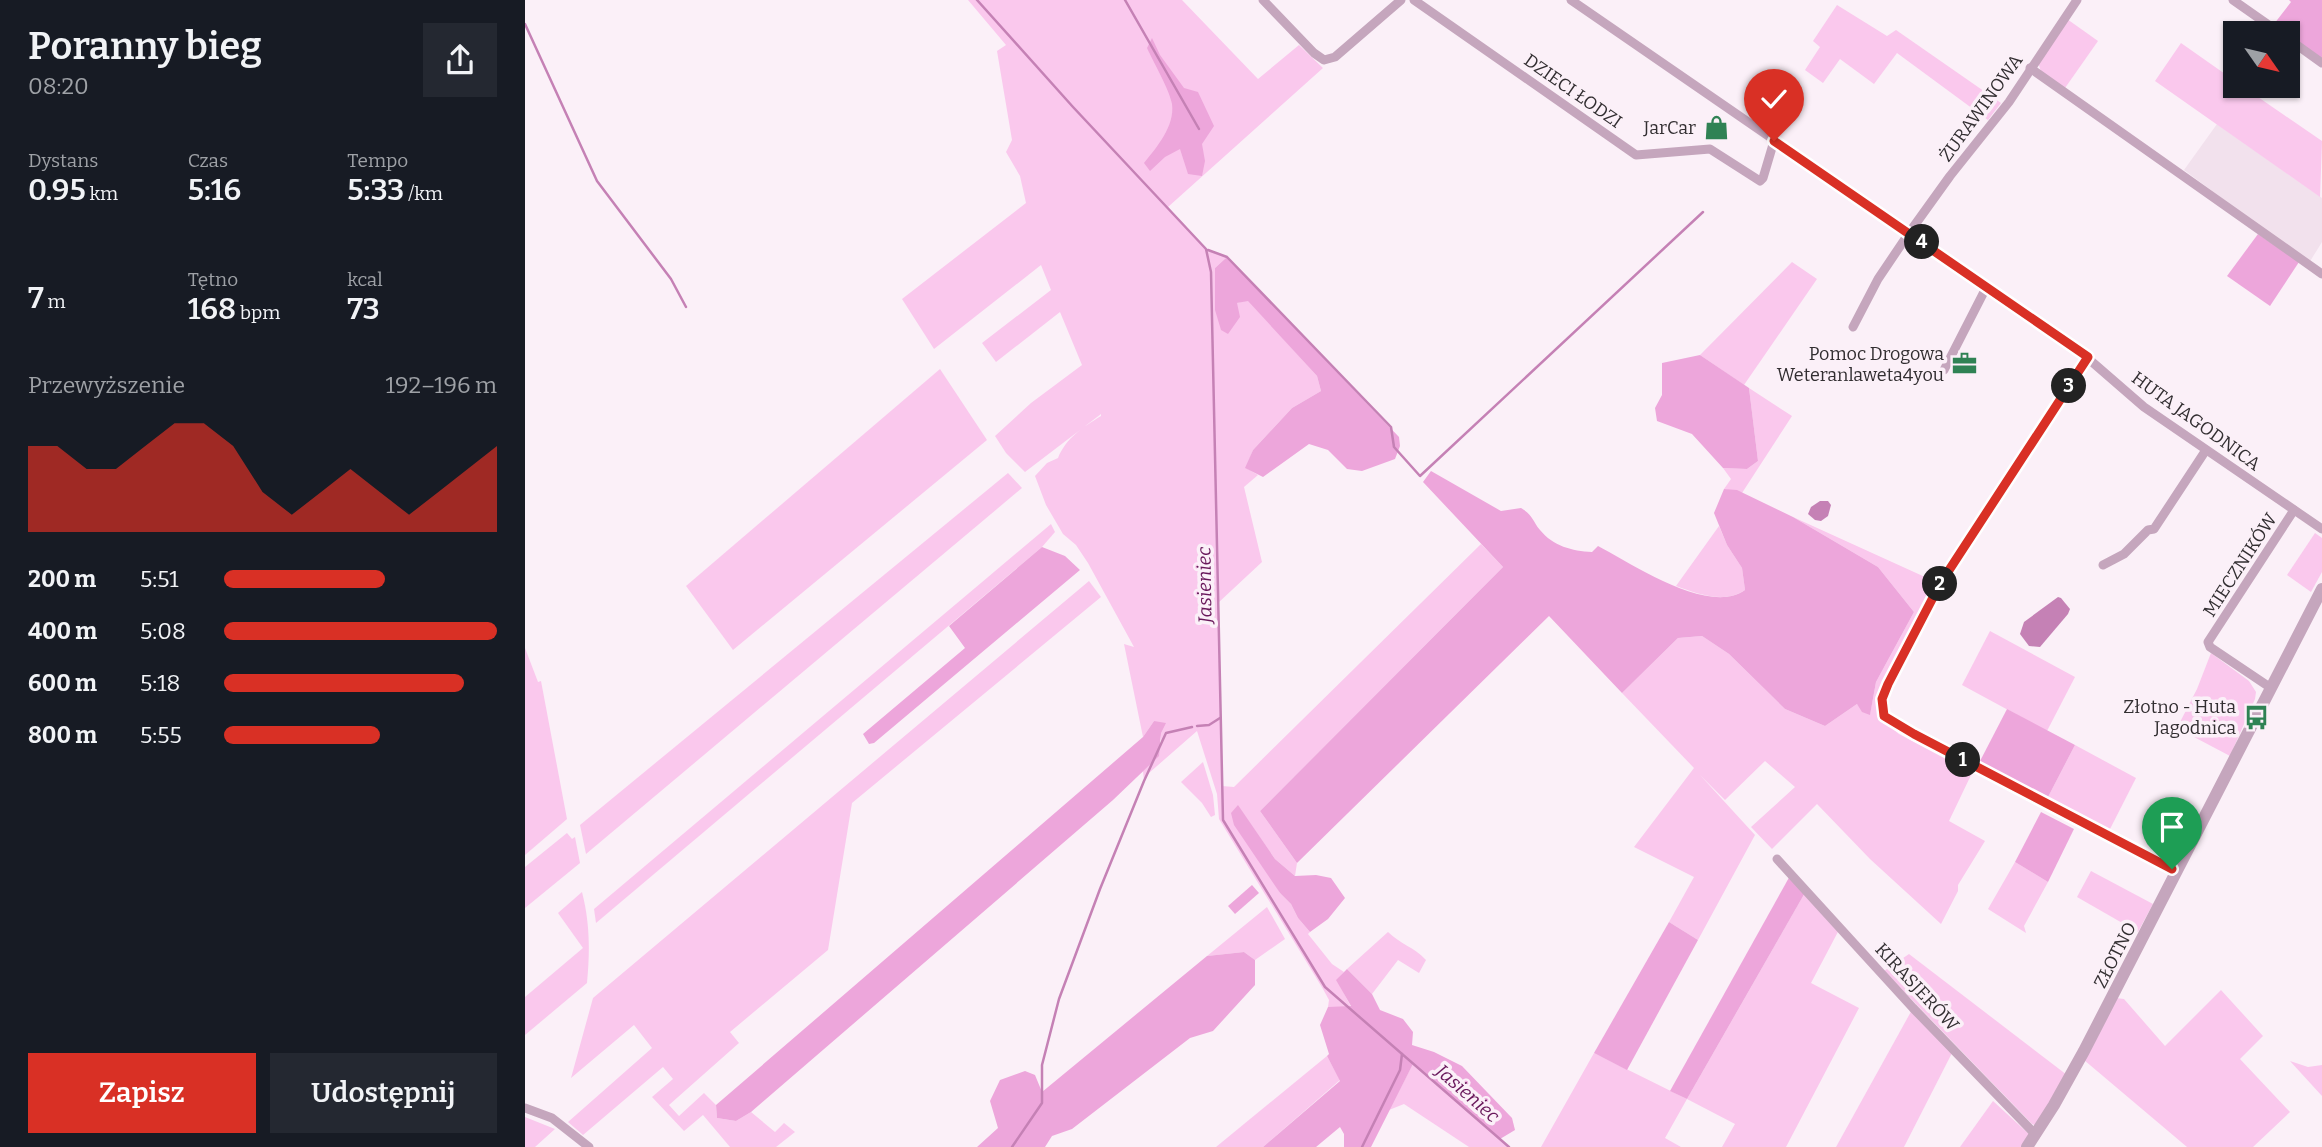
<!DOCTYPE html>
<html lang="pl">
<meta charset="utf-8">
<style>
body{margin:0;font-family:Bitter,serif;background:#242831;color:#f1f3f6;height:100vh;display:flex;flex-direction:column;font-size:26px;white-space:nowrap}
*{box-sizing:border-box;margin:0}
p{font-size:23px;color:#9ea1a6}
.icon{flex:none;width:38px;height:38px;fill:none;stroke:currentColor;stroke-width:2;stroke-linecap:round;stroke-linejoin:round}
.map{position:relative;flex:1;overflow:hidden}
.side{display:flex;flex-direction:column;background:#171b24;width:525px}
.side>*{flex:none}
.needle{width:46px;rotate:124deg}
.controls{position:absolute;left:1698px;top:21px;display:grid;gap:14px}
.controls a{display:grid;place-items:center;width:77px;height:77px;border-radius:0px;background:#171b24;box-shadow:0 2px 5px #0004;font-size:35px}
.pin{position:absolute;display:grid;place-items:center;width:60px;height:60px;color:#fff;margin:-72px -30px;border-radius:50% 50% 50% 0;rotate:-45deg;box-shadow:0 0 7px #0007}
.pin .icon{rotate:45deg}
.km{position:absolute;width:35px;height:35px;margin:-18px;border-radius:50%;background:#222;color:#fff;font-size:19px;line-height:35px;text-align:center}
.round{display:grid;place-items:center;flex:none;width:74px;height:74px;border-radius:0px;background:#242831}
.overview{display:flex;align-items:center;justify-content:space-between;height:119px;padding:0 28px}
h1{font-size:38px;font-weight:600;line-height:52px}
.metrics{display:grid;grid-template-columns:repeat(3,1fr);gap:10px;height:119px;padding:7px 28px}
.metrics div{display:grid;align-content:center}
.metrics b{font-size:30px;font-weight:600}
.metrics small{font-size:19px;font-weight:400}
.metrics p{font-size:19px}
.chart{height:196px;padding:14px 28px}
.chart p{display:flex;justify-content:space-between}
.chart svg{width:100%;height:126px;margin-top:7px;fill:#d93025;opacity:.7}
.cta{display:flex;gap:14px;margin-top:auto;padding:14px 28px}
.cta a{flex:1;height:80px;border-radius:0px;background:#d93025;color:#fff;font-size:28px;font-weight:600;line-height:80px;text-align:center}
.cta a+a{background:#242831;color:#f1f3f6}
ul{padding:0 28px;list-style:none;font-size:23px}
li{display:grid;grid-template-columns:112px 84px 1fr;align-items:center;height:52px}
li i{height:18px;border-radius:9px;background:#d93025}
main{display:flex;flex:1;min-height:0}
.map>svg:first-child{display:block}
</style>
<main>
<section class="side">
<div class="overview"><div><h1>Poranny bieg</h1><p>08:20</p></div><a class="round"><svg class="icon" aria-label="share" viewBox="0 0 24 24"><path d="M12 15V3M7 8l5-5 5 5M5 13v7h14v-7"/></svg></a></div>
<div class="metrics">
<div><p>Dystans</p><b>0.95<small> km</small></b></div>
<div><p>Czas</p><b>5:16</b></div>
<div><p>Tempo</p><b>5:33<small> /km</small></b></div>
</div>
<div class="metrics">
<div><b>7<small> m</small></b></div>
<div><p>Tętno</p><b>168<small> bpm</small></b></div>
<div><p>kcal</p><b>73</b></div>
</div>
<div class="chart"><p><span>Przewyższenie</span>192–196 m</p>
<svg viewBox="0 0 160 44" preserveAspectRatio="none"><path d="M0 44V14L10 14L20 22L30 22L40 14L50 6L60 6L70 14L80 30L90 38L100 30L110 22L120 30L130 38L140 30L150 22L160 14V44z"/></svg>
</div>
<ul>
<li><b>200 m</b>5:51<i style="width:59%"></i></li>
<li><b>400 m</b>5:08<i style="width:100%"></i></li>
<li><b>600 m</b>5:18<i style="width:88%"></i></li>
<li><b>800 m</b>5:55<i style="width:57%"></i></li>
</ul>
<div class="cta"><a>Zapisz</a><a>Udostępnij</a></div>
</section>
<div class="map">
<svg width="1797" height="1147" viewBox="0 0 1797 1147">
<rect width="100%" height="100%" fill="#fbf0f8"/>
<polygon fill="#f2e1ed" points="1692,124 1797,198 1797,242 1784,263 1659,170"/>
<g fill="#fac8ed">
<path d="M 443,0 L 657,0 L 733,79 L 774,45 L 798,68 L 643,207 L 681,249 L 702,257 L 690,268 L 712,303 L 723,300 L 792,376 L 796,391 L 767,408 L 728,450 L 721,468 L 733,475 L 719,487 L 737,562 L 693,603 L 697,786 L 709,787 L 956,544 L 978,567 L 735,811 L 772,863 L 770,876 L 750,859 L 713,806 L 744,874 L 755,893 L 766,904 L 773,918 L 785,932 L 783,934 L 807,964 L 819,972 L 812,980 L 826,1007 L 803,1007 L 804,1000 L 798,989 L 694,819 L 692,794 L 672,731 L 624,773 L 619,781 L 618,771 C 635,755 643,743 629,721 L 618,737 L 599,644 L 609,647 L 563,563 L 551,545 L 538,534 L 521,505 L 510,476 L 522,463 L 533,458 C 541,438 558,427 576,416 L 576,414 L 500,472 L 481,453 L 470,436 L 506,403 L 557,365 L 535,312 L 471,362 L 457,343 L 526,290 L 516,265 L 409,349 L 377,299 L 501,203 L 495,176 L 481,152 L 487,140 L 472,51 L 481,45 Z"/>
<polygon points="1312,5 1362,36 1371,30 1476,103 1463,120 1372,53 1349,84 1315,59 1298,83 1280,70 1295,47 1288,41"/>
<polygon points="1542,19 1573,41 1540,88 1516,72 1513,62"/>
<polygon points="1656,43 1710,81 1710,86 1717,86 1797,141 1795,197 1630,81"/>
<polygon points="1267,262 1292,279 1219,385 1175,355"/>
<polygon points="415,369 462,440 208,650 161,586"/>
<polygon points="1224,388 1267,416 1217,493 1199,489 1206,479 1198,468 1222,469 1233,461"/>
<polygon points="483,473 497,488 61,854 55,825"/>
<polygon points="1268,517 1411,582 1357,689 1352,710 1356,719 1374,734 1447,773 1424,821 1460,841 1433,885 1433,891 1416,924 1345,859 1292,804 1247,849 1226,827 1270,787 1240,761 1200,800 1175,775 1230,835 1173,940 1144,922 1169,877 1109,847 1169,768 1097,693 1153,638 1177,636 1204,654 1260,709 1300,726 1332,704 1345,714 1351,682 1389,612 1353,567"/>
<polygon points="526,524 530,532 517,547 71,923 69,909"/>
<path d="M 1194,526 L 1202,545 L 1217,568 L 1220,590 C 1199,604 1173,594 1151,586 Z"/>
<polygon points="1790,533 1797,538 1797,572 1786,592 1762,575"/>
<polygon points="564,581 576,597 327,803 303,950 205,1032 214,1043 144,1105 154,1116 179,1093 191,1105 192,1118 211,1121 226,1112 250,1132 259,1123 270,1132 251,1147 205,1147 178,1115 159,1131 127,1097 148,1079 138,1067 58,1135 43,1122 127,1048 109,1025 46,1078 68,998"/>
<polygon points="1465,631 1550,677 1522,731 1437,685"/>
<polygon points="0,648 13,682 16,681 42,819 0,855"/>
<polygon points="1686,653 1724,681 1731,692 1730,699 1705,756 1652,728 1672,689"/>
<polygon points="1550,745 1611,778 1584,831 1522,799"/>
<polygon points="678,762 688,795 690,815 686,817 677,803 656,782"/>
<polygon points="42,833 47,839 50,837 55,863 0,908 0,867"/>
<polygon points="1490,862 1523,882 1499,926 1501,933 1463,909"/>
<polygon points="1566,871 1628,904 1613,932 1552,897"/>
<polygon points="1281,891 1315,928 1286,983 1334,1008 1261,1147 1197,1147 1210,1124 1162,1099 1140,1138 1156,1147 1016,1147 1069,1053 1162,1099"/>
<path d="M 57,892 C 65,923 65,951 62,983 L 0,1035 L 0,997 L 58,948 L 33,913 Z"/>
<polygon points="742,907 760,939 730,960 719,952 682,956"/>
<path d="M 863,932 C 875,944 889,947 901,960 L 894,973 L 873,960 L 847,994 L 822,969 Z"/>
<polygon points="1384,954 1542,1075 1512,1126 1507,1124 1359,971"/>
<polygon points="1696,990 1738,1036 1715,1059 1765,1112 1728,1147 1662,1147 1559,1060 1591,998 1599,999 1640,1046"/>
<polygon points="1388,1008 1427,1053 1379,1147 1311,1147"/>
<polygon points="802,1056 815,1080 738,1147 691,1147"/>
<polygon points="1765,1061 1783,1067 1797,1065 1797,1096"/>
<polygon points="888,1064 984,1147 944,1147 879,1104 864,1110"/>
<polygon points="1468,1101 1506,1136 1498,1147 1435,1147"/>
<polygon points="0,1117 30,1129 10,1147 0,1147"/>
</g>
<g fill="#eda6db">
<polygon points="1764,0 1797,0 1797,59 1749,24 1766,2"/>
<path d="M 627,38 L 635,55 L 659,88 L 673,92 L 689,126 L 677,144 L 680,161 L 677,176 L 663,174 L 655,149 L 640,157 L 625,171 L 619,163 C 632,147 650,126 647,104 C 645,91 628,61 622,48 Z"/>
<polygon points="1733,234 1774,262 1745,306 1702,276"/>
<polygon points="702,257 874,437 875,446 870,459 837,471 822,469 803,450 784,444 738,477 720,468 728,450 767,408 796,391 792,376 723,301 712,303 715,317 703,334 696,330 690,310 690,268"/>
<polygon points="1175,355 1224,388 1233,461 1222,469 1198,468 1167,434 1132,421 1130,408 1137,395 1137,363"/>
<path d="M 906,471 L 976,511 L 996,508 C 1008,515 1007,520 1015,530 C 1028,546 1047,551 1067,552 L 1073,546 C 1107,564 1184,616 1220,590 L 1217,568 L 1202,545 L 1189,513 L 1199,489 L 1212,490 L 1268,517 L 1353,567 L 1389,612 L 1351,682 L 1345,715 L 1337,712 L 1332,704 L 1300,726 L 1260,709 L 1204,654 L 1177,636 L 1153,638 L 1097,693 L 1024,616 L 772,863 L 735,811 L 978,567 L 898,482 Z"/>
<polygon points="517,547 540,556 555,570 349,743 344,744 338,734 440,648 424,626"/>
<polygon points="1482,709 1550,745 1522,799 1454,763"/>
<polygon points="629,721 641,723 636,733 634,756 588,800 226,1112 211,1121 192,1118 191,1105 618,737"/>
<polygon points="713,805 750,859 770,876 791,875 806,878 820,898 803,919 785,932 773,918 766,904 755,893 709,825 706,813"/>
<polygon points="1516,812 1549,829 1523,882 1490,862"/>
<polygon points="1266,874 1281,891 1162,1099 1145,1091"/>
<polygon points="727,885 734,893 710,914 703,906"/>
<polygon points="1144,922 1173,940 1102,1070 1069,1053"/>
<polygon points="719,952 730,960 730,985 688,1031 665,1038 547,1129 527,1136 520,1147 452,1147 473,1128 465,1101 475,1080 500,1071 510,1075 517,1092 682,956"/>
<polygon points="822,969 847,994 855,1010 878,1019 888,1032 887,1045 909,1052 937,1066 987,1118 990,1130 975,1139 888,1064 846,1147 819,1147 819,1134 815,1127 791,1147 738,1147 815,1081 802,1056 804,1054 795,1025 803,1007 826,1006 811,980"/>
</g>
<g fill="#c581b5">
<polygon points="1295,501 1303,501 1306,505 1303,516 1296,521 1290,520 1283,514 1286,507"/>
<polygon points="1533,597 1536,598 1545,609 1543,614 1515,647 1504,646 1495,634 1499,622"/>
</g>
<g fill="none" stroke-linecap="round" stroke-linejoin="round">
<g stroke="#c581b5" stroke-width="2.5">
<polyline points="452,0 548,107 681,249 686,272 698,820 800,987 984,1147"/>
<polyline points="600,0 674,129"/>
<polyline points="0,24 72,181 146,279 161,307"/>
<polyline points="683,250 702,257 866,427 869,447 895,476 1178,212"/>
<polyline points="672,726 684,725 695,718"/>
<polyline points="487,1147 517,1103 517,1065 534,999 575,889 619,781 641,733 667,727"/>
<polyline points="837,1147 875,1070 877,1054"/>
</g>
<g stroke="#c5a6bd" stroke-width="9">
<polyline points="738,0 789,53 799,60 810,57 876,0"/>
<polyline points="889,0 1111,155 1185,149 1235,181 1238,178 1249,141"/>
<polyline points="1046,0 1551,348 1619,407 1797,529"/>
<polyline points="1708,0 1755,33"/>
<polyline points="1762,38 1797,63"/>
<polyline points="1505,68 1797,274"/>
<polyline points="1328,327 1353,279 1384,233 1425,176 1484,102 1552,0"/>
<polyline points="1563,357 1415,584 1363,684 1357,699 1359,716 1389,734 1652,871"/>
<polyline points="1419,370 1462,286"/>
<polyline points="1578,565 1599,554 1623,530 1629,529 1681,450"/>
<polyline points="1746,688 1685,647 1683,642 1769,510"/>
<polyline points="1252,859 1388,1008 1511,1135"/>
<polyline points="0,1108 27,1118 64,1147"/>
</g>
<polyline stroke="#c5a6bd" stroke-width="12" points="1502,1147 1529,1105 1559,1051 1797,589"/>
</g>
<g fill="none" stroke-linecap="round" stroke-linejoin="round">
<defs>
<polyline id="route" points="1249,141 1563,357 1415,584 1363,684 1357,699 1359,716 1389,734 1647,869"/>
</defs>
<use href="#route" stroke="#fff" stroke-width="14"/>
<use href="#route" stroke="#d93025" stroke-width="9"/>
</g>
<defs>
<symbol id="shop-bare" viewBox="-9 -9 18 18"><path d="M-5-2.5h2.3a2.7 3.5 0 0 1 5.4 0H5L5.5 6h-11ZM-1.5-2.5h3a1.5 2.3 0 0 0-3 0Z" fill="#2f8254" stroke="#fbf0f8" stroke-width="2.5" paint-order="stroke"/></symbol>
<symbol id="office-bare" viewBox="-9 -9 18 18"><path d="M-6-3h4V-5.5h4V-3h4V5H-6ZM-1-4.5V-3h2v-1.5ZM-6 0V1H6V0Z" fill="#2f8254" stroke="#fbf0f8" stroke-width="2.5" paint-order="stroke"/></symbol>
<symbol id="bus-bare" viewBox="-9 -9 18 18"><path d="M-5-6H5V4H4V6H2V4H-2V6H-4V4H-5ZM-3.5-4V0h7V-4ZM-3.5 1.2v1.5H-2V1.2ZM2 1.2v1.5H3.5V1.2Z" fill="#2f8254" stroke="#fbf0f8" stroke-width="2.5" paint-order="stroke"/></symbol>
</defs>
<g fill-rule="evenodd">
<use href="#shop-bare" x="1174" y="110" width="35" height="35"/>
<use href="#office-bare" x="1422" y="346" width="35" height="35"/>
<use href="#bus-bare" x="1714" y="700" width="35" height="35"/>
</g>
<g text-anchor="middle" stroke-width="7" stroke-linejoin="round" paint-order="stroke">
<g font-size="18" fill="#322e31" stroke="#fbf0f8">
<text transform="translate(1048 91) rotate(35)" y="6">DZIECI ŁODZI</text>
<text transform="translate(1456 108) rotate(-54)" y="6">ŻURAWINOWA</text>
<text transform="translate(1671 421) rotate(36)" y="6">HUTA JAGODNICA</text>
<text transform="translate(1715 565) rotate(-57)" y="6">MIECZNIKÓW</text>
<text transform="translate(1590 955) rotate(-63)" y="6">ZŁOTNO</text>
<text transform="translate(1392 987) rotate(47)" y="6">KIRASJERÓW</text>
</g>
<g font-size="18" fill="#322e31" stroke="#fbf0f8" text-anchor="end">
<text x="1171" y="134">JarCar</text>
<text x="1419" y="360">Pomoc Drogowa<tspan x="1419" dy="21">Weteranlaweta4you</tspan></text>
<text x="1711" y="713">Złotno - Huta<tspan x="1711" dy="21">Jagodnica</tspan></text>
</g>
<g font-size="19" font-style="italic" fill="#68175a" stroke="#fbf0f8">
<text transform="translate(679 585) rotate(-91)" y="7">Jasieniec</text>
<text transform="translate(943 1093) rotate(41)" y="7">Jasieniec</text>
</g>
</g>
</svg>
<div class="controls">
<a><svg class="needle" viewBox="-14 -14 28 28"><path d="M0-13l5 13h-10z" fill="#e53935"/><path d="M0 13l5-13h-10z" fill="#9ea1a6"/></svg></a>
</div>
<div class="pin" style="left:1647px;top:869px;background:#1e9e55"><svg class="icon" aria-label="arrive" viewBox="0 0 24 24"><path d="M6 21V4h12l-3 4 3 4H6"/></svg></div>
<div class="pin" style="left:1249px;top:141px;background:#d93025"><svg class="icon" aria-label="check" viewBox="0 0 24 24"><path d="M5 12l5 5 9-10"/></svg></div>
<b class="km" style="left:1438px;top:760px">1</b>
<b class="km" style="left:1415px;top:584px">2</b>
<b class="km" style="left:1544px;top:386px">3</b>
<b class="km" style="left:1397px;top:242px">4</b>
</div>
</main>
